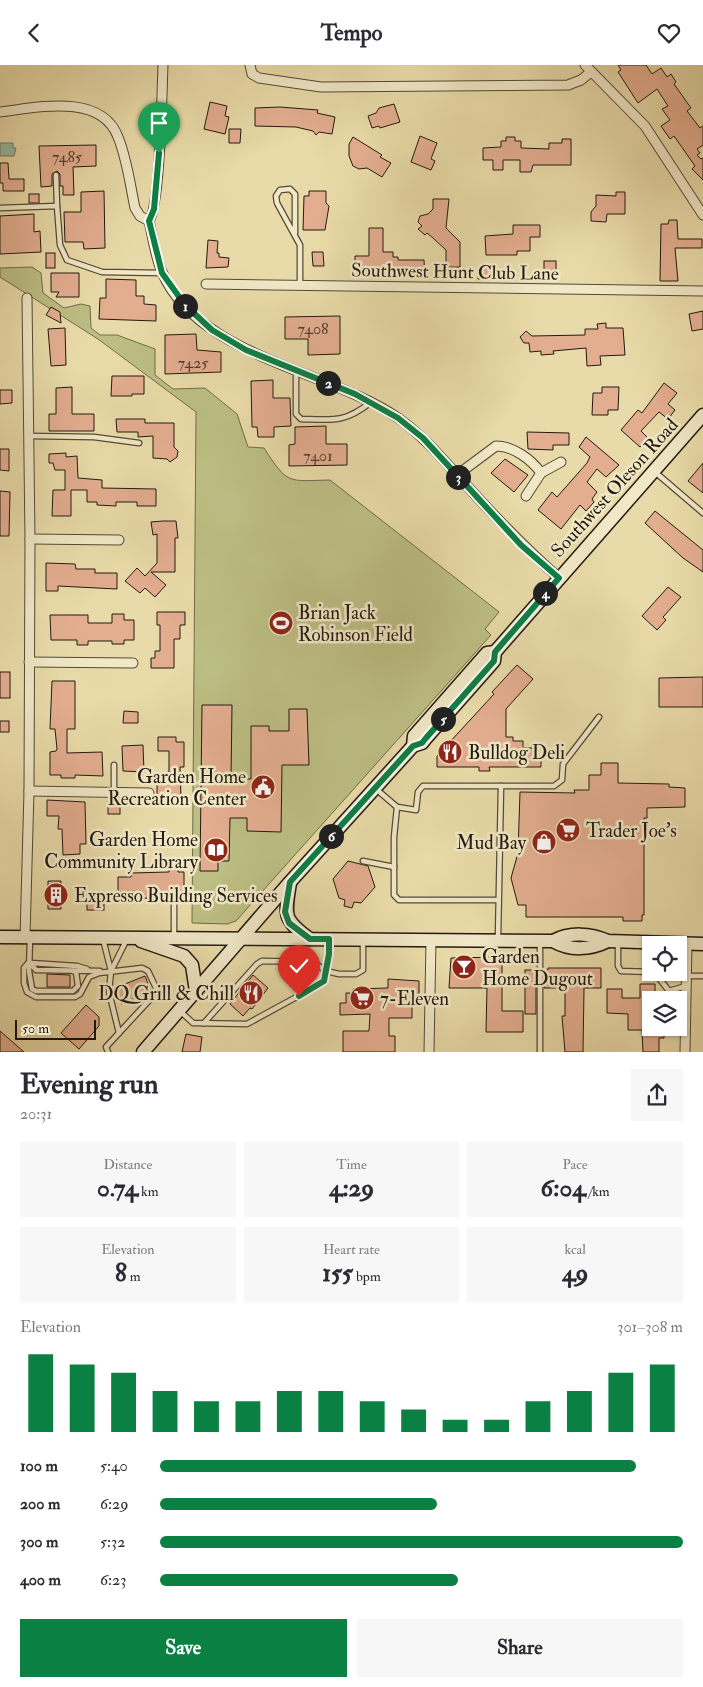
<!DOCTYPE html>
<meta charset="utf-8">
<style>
body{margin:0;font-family:"IM FELL Double Pica",serif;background:#f7f7f7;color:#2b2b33;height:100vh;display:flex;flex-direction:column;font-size:19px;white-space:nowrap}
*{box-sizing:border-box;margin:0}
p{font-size:16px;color:#7c7c81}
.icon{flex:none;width:28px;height:28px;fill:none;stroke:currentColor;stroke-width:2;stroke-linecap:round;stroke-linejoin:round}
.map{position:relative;height:987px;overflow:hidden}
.details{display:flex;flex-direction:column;background:#fff;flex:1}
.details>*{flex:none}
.controls{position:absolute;left:642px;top:871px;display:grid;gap:10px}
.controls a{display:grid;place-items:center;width:45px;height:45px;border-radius:0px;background:#fff;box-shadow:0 1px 4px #0004;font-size:25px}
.scale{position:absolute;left:15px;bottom:12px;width:81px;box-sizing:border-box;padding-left:5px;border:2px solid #221a10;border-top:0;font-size:14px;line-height:18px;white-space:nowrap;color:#221a10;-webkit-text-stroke:4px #f1e8c7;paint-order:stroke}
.pin{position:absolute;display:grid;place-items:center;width:42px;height:42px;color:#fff;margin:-51px -21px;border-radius:50% 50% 50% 0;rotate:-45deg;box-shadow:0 0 5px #0007}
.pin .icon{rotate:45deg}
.km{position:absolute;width:25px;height:25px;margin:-12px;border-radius:50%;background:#222;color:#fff;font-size:14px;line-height:25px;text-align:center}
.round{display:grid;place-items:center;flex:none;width:52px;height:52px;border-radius:0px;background:#f7f7f7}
.head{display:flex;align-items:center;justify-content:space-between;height:85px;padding:0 20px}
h1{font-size:28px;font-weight:800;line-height:38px}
.metrics{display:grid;grid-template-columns:repeat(3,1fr);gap:8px;height:85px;padding:5px 20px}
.metrics div{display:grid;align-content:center;border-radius:0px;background:#f7f7f7;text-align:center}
.metrics b{font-size:25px;font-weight:800}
.metrics small{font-size:14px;font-weight:400}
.metrics p{font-size:14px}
.chart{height:140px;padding:10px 20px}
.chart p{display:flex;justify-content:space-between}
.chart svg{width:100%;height:90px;margin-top:5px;stroke:#0b8043;stroke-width:6}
.cta{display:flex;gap:10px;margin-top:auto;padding:10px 20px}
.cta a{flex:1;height:58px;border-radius:0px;background:#0b8043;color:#fff;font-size:20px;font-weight:800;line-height:58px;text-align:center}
.cta a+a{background:#f7f7f7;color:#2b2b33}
ul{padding:0 20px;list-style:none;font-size:16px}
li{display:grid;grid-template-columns:80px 60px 1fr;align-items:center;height:38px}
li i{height:12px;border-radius:6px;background:#0b8043}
header{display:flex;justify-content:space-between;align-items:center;height:65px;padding:0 20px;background:#fff;font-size:22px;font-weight:800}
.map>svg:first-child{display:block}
</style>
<header><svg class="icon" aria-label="back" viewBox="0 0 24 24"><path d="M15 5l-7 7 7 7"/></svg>Tempo<svg class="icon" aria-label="heart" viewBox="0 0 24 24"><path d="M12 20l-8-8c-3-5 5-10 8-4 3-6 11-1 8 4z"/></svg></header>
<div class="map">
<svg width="703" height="987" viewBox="0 0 703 987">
<rect width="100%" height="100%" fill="#e9dba9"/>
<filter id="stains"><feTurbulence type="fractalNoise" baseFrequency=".004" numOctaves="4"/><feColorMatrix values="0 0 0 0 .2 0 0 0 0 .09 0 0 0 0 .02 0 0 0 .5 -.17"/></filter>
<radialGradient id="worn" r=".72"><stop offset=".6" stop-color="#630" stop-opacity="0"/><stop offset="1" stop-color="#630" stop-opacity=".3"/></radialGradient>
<path fill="#bcbe84" stroke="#6f6c4a" d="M 32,202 L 41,208 L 43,228 L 64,243 L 81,239 L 90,241 L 91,263 L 100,270 L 117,270 L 155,284 L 155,310 L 173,324 L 205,323 L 237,349 L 248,382 L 264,383 C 288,420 287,416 330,415 L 499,547 L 485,564 L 491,570 L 236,856 L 227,859 L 192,858 L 196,347 L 98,274 L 0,212 L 0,203 Z"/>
<polygon fill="#98bba5" stroke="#697b69" points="0,78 13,78 13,83 16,83 14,91 0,91"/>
<g fill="#e3ae90" stroke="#221a10">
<polygon points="618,0 646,0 652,9 661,3 667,12 671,9 676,17 674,19 691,43 687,46 700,63 703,61 703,80 697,84 700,88 697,90 701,94 703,93 703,115 692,104 695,101 674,71 670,74 661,61 670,55 662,44 668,41 657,24 638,38 618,7 621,5"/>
<polygon points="210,37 227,41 225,51 229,52 225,69 204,64"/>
<polygon points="394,39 400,57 380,63 379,61 372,63 368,51 376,48 379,43"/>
<polygon points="280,42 318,45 317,48 335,52 332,69 319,67 316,70 313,66 296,62 255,61 255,43"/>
<polygon points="229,64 241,64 240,78 229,78"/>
<polygon points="420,71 437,78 431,94 435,96 431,105 411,97"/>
<polygon points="353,72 382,90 380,92 391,98 382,112 367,103 359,104 353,101 349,91 349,79"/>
<polygon points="506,72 515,72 515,76 521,76 521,83 549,84 549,78 562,78 562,74 571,74 571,100 533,100 531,107 520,107 520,95 503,95 503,105 493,105 493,95 483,95 483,83 501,82 501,76 506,76"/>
<polygon points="96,80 96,101 73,102 74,130 63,130 63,121 60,121 60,109 57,106 52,109 52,121 41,122 39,81"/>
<polygon points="0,98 8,98 9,114 24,114 24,126 3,126 3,118 0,118"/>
<polygon points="104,126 105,183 84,184 83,177 65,177 64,147 81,147 81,127"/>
<polygon points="309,126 326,126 326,138 329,141 325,165 303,165 304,131 309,131"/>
<polygon points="616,127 625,127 625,149 607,149 606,157 591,156 591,147 596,141 596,130 616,131"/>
<rect x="29" y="129" width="10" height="9"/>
<polygon points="433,134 449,134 446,163 460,177 460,202 446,202 446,185 433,173 427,168 425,170 418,164 422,161 418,157 420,151 428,149 433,144"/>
<polygon points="34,149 34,167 40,166 41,187 0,189 0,151"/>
<polygon points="669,155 677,155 678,174 702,174 702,183 675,183 678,216 660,216 661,159 668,159"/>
<polygon points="513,160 540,160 540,172 530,172 530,186 517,186 517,190 486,190 485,171 513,169"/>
<polygon points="369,163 383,163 383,187 393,187 393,192 398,192 398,195 424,195 425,211 409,211 409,207 355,207 355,191 369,191"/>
<polygon points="208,175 218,176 217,188 219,188 219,192 229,193 228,202 206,203"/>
<polygon points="312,187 323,187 324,201 313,201"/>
<rect x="46" y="188" width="9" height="15"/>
<rect x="544" y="196" width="12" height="16"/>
<polygon points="479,201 491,202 490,214 478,214"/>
<polygon points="51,208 79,208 79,232 56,232 59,227 51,227"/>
<polygon points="106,214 136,215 136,231 144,231 144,239 156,240 156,256 99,254 100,233 106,233"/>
<polygon points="51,242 60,247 61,258 46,250"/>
<polygon points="703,246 703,264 692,266 689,249"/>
<polygon points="340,251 340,289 308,290 308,274 285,274 285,252"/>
<polygon points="606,258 606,263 623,263 625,290 600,291 601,300 587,301 586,283 553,286 554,289 541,290 541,286 530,287 529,278 524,278 520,272 526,266 532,271 585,270 585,264 598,264 597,259"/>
<polygon points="65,263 66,300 51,301 48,264"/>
<polygon points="196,269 197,285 221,287 221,307 165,309 165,270"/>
<polygon points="112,311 144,311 144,329 132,329 132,331 111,331"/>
<polygon points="273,315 273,333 290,333 291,361 274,362 274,372 258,372 257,362 252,362 251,316"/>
<polygon points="664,318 677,328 668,339 675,345 668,354 659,347 641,366 648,373 640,382 621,365 638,345 642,348"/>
<polygon points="72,322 72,349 94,349 94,366 49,366 49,349 56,349 56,323"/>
<polygon points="602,322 619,322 618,345 608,345 608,350 592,350 593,328 602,328"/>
<polygon points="0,325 12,325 12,338 0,339"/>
<polygon points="116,354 145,354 145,358 174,358 174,382 178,386 177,392 170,397 167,394 153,393 153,371 138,372 138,367 117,367"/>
<polygon points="326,361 326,379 347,379 347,400 289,401 289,380 295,379 295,362"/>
<polygon points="527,367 569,368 569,380 553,380 553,385 528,384"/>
<polygon points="586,372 619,400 606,412 597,404 587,417 597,427 592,434 594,437 586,446 580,440 561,464 538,445 552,427 557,432 587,398 590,392 579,382"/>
<polygon points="0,384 9,384 9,406 0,405"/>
<polygon points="66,388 66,392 77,391 78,413 102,415 102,423 156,424 156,441 137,441 137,437 116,437 116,441 97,440 97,437 87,437 87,425 71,425 71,451 52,451 53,425 65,425 65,405 55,405 53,398 49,398 49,389"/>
<polygon points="505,394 528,410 514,427 491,408"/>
<polygon points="703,398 703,428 688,416"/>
<polygon points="0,426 10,427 9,471 0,471"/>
<polygon points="655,446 703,485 703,507 683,493 645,458"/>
<polygon points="163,456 176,456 178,473 175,473 175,507 151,507 166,520 155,532 145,523 140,528 125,516 137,503 145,511 157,498 157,469 153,470 151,457"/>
<polygon points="46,498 75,499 76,504 95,504 95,508 117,508 117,524 58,521 58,526 46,526"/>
<polygon points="668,522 681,532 663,552 666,555 657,565 642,551"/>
<polygon points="157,547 185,547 185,560 180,560 180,574 174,574 174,603 151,603 151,593 155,593 155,586 160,586 160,560 157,560"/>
<polygon points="112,549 124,549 124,555 134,555 134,575 124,575 124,579 112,579 112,576 88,576 88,580 77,580 77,575 51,575 50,550 88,550 88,558 112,558"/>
<polygon points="517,600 533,614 506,644 506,672 513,672 513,676 523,676 523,683 536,683 536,692 541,691 541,702 489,702 490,706 479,706 479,702 437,702 437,691 494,629 492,627"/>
<rect x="0" y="607" width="10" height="26"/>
<polygon points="703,612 703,642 659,642 659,613"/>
<polygon points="52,616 75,616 75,664 67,664 67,688 102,687 103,711 75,710 75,713 61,713 61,710 50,710 50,687 56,686 57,684 55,664 50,664"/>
<polygon points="202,640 232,640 231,714 251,714 251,661 269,661 269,666 289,666 289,644 307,644 309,700 282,700 281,767 247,766 247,753 230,753 229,796 218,796 218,806 200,806"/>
<polygon points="124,646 138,647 138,658 123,658"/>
<rect x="0" y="656" width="9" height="11"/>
<polygon points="158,672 176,672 176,677 184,677 184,702 180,702 181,733 157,734 157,716 162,716 162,708 169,707 169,686 158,686"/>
<polygon points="143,680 144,707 123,706 122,681"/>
<polygon points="601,698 618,698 618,718 669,719 669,722 685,723 685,742 647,743 647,753 644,753 644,850 642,850 642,856 623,856 623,852 526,852 526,840 518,840 511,813 518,788 520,727 575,728 574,725 589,725 589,710 601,710"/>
<polygon points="47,735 85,737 86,779 80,779 80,789 63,790 62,764 58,764 59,751 47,751"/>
<rect x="108" y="737" width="12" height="12"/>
<polygon points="348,796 368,801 375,822 361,838 354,837 352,843 344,841 345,835 339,833 333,814"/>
<polygon points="169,804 178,804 178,807 184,807 184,829 148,830 148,833 134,834 134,826 118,827 118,812 131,812 131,808 169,807"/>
<polygon points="48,816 61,816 61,822 65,823 65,837 61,837 61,844 48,844"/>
<rect x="87" y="830" width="17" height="15"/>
<polygon points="499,892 499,895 502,895 502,946 523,946 523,967 486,967 487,923 449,923 451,893"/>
<polygon points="548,903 601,903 601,923 584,923 583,987 565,987 562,951 565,951 565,923 544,923 544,905 548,905"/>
<rect x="525" y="905" width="11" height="44"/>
<polygon points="47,909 70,910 70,922 47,922"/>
<polygon points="253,910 268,923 252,944 250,943 243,951 230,939"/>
<polygon points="145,911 151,927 121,939 115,923"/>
<polygon points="388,914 419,916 419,932 412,932 412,953 389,953 389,971 395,971 395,987 343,987 343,966 369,966 370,949 340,950 340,938 346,938 346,928 353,928 353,924 388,923"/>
<polygon points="640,919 655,919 655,935 651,935 651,962 664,962 664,973 659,973 659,987 643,987 642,965 628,965 628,949 607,948 607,924 622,924 622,933 640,933"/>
<polygon points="86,940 99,952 99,961 79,984 61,968"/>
<polygon points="0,966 24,987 0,987"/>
<polygon points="186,969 202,972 200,987 182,987"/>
</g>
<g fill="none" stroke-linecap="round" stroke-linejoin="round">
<defs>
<g id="lane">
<polyline points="56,110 57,141"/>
<polyline points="0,143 57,141 60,180 67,195 102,207 162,208"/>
<polyline points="295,168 295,129 290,124 280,125 276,131 277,138 300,180 300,220"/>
<path d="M 296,306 L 296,349 L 301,354 C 333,355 345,358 371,337"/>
<polyline points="29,371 94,372 139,378"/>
<polyline points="655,407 703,448"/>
<polyline points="376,724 397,742 416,745 418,727 423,721 554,721 562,715 563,699 599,652"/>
<polyline points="114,728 114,700"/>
<polyline points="397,742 394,772 394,830 399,835 498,835"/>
<polyline points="363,796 394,802"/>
<polyline points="174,872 174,836"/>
<polyline points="30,873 29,906 32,924 36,926 73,926 78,921 76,907 73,906"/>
<polyline points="103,874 111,906"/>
<polyline points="498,874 501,721"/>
<polyline points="618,878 618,901 621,906 651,907"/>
<polyline points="29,897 24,903 24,918 27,927 36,932 75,932 80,929 89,912 99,908 142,903 148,906 157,925 156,928 106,982 108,987"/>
<polyline points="29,897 36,905 100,906"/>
<polyline points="31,898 77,901 87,904"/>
<polyline points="655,908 669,926 686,921"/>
<polyline points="687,911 703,911"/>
<polyline points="180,946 193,958 247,959 324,917 329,889 329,875"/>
<polyline points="204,958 257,899 262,896 313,897 326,906 339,909 356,909 363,905 363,876"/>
<polyline points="119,968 109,927 111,906 127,874"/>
<polyline points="540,987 540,877"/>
</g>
<g id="street">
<polyline points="250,0 252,9 259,13 321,22 568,20 581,15 591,7"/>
<polyline points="585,0 645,61 703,150"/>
<path d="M 0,47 C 35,43 101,27 118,72 C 127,94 130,119 135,143 L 140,151 L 149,156 C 153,173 155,191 162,207 C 198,292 329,305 398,353 C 425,372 446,398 468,422 C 497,454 526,484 559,513"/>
<path d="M 149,156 C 160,143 162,24 163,0"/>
<polyline points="206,219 703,226"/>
<path d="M 457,410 L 496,381 C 513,381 531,394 541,408"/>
<polyline points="526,431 541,408 561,397"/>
<polyline points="30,474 119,475"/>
<polyline points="29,597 133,598"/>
<polyline points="29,726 149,728"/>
<polyline points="25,872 29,726 30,474 27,233"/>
<polyline points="429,987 431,875"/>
<polyline points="685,987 687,879"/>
</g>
<g id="secondary">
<polyline points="413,681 414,671 487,588 495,587"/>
<path d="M 290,818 C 285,850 282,854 310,874"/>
<path d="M 0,872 L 553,876 C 570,867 590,868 608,876 L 703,879"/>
<polyline points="141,876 184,891 192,900 196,926"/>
<path d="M 553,876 C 570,886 590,885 608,876"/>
<polyline points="143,987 290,817 413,681 422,678 426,673 494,596 495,587 703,350"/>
</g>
</defs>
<use href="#lane" stroke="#544a36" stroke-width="7"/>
<use href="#street" stroke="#544a36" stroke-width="11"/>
<use href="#secondary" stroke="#221a10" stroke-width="15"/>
<use href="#lane" stroke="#f1e8c7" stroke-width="4.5"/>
<use href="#street" stroke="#f1e8c7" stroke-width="9"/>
<use href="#secondary" stroke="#f1e8c7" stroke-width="12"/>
</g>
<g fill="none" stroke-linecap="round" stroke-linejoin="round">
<defs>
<polyline id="route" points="159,88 154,144 149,156 162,208 185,240 212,265 246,285 355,329 398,353 423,373 521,480 559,513 495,587 494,596 426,673 422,678 413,681 290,817 285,847 289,858 310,874 329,874 329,889 324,916 299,931"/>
</defs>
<use href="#route" stroke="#fff" stroke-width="10"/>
<use href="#route" stroke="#0b8043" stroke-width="6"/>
</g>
<defs>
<symbol id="stadium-disc" viewBox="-11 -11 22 22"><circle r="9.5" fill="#8f2418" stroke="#f1e8c7"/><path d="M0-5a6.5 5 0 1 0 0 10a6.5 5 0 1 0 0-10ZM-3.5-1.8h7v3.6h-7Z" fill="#fff"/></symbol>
<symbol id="restaurant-disc" viewBox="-11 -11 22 22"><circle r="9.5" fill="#8f2418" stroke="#f1e8c7"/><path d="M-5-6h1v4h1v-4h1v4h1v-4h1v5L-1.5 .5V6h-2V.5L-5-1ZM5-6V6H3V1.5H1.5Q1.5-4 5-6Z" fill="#fff"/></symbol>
<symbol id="civic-disc" viewBox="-11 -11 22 22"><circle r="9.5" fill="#8f2418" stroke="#f1e8c7"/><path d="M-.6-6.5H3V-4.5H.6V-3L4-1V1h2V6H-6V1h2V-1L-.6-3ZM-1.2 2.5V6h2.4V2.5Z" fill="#fff"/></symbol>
<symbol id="supermarket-disc" viewBox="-11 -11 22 22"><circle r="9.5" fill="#8f2418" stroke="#f1e8c7"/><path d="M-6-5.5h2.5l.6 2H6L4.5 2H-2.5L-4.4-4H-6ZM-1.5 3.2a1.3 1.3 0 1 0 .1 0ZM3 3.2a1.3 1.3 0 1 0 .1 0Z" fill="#fff"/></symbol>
<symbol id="shop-disc" viewBox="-11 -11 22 22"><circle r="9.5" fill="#8f2418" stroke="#f1e8c7"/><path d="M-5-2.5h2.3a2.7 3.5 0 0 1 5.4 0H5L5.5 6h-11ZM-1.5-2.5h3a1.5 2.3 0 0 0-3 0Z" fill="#fff"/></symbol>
<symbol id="library-disc" viewBox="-11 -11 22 22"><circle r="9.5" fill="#8f2418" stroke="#f1e8c7"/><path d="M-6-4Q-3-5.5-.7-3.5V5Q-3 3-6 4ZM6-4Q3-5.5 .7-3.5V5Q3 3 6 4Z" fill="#fff"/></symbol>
<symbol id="building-disc" viewBox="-11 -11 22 22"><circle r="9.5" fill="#8f2418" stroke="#f1e8c7"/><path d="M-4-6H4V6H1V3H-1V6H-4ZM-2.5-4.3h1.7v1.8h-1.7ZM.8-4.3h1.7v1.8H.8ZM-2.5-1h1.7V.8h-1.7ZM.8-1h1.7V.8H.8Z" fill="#fff"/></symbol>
<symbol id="bar-disc" viewBox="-11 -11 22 22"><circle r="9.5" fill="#8f2418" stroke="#f1e8c7"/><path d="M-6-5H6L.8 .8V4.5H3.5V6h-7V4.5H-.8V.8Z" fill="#fff"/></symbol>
</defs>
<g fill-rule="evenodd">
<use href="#stadium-disc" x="267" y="544" width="28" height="28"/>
<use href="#restaurant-disc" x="436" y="673" width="28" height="28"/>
<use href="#civic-disc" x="249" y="708" width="28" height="28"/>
<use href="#supermarket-disc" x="554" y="751" width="28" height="28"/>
<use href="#shop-disc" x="530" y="763" width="28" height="28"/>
<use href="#library-disc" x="202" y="771" width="28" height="28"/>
<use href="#building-disc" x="42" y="816" width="28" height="28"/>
<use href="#bar-disc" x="450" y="888" width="28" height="28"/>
<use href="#restaurant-disc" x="237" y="914" width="28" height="28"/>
<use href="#supermarket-disc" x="348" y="919" width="28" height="28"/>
</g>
<g text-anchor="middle" stroke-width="5" stroke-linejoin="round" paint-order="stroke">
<g font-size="16" fill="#523f30">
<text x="67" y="97">7485</text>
<text x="313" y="269">7408</text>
<text x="193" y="303">7425</text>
<text x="318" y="396">7401</text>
</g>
<g font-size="19" fill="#221a10" stroke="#f1e8c7">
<text transform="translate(455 206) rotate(1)" y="7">Southwest Hunt Club Lane</text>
<text transform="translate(614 422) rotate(-48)" y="7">Southwest Oleson Road</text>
</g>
<g font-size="19" fill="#221a10" stroke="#f1e8c7" text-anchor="start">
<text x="298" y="554">Brian Jack<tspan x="298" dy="22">Robinson Field</tspan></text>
<text x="468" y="694">Bulldog Deli</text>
<text x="246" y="718" text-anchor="end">Garden Home<tspan x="246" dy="22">Recreation Center</tspan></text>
<text x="586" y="772">Trader Joe's</text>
<text x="198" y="781" text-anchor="end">Garden Home<tspan x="198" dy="22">Community Library</tspan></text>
<text x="526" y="784" text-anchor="end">Mud Bay</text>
<text x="74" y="837">Expresso Building Services</text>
<text x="482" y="898">Garden<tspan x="482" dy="22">Home Dugout</tspan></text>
<text x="234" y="935" text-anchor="end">DQ Grill &amp; Chill</text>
<text x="380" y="940">7-Eleven</text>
</g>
</g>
<rect width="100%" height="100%" filter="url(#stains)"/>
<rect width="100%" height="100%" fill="url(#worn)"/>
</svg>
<div class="controls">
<a><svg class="icon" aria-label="locate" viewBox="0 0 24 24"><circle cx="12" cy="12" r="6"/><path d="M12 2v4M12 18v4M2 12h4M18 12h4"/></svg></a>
<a><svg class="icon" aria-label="layers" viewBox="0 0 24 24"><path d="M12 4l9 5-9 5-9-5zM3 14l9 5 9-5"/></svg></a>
</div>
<div class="scale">50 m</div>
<div class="pin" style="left:159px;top:88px;background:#1e9e55"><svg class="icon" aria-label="arrive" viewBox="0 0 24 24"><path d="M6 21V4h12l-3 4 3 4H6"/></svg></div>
<div class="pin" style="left:299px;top:931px;background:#d93025"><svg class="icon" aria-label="check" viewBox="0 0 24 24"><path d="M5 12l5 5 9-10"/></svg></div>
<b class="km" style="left:185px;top:241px">1</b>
<b class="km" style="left:328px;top:318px">2</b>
<b class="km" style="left:458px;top:412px">3</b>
<b class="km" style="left:545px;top:528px">4</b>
<b class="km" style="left:443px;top:654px">5</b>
<b class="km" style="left:331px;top:771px">6</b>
</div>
<section class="details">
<div class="head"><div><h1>Evening run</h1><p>20:31</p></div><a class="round"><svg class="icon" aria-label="share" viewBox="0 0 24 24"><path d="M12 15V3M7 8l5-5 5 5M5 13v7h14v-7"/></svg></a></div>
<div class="metrics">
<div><p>Distance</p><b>0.74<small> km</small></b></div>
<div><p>Time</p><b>4:29</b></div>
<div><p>Pace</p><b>6:04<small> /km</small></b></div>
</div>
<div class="metrics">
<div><p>Elevation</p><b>8<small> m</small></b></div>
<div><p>Heart rate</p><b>155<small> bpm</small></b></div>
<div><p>kcal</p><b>49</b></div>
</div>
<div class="chart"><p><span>Elevation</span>301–308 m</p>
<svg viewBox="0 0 160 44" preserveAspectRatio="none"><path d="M5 44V6M15 44V11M25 44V15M35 44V24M45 44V29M55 44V29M65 44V24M75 44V24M85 44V29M95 44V33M105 44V38M115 44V38M125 44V29M135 44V24M145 44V15M155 44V11"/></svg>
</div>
<ul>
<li><b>100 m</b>5:40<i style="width:91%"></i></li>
<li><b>200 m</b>6:29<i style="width:53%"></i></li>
<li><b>300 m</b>5:32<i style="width:100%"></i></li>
<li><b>400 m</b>6:23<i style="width:57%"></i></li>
</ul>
<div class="cta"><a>Save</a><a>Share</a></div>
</section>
